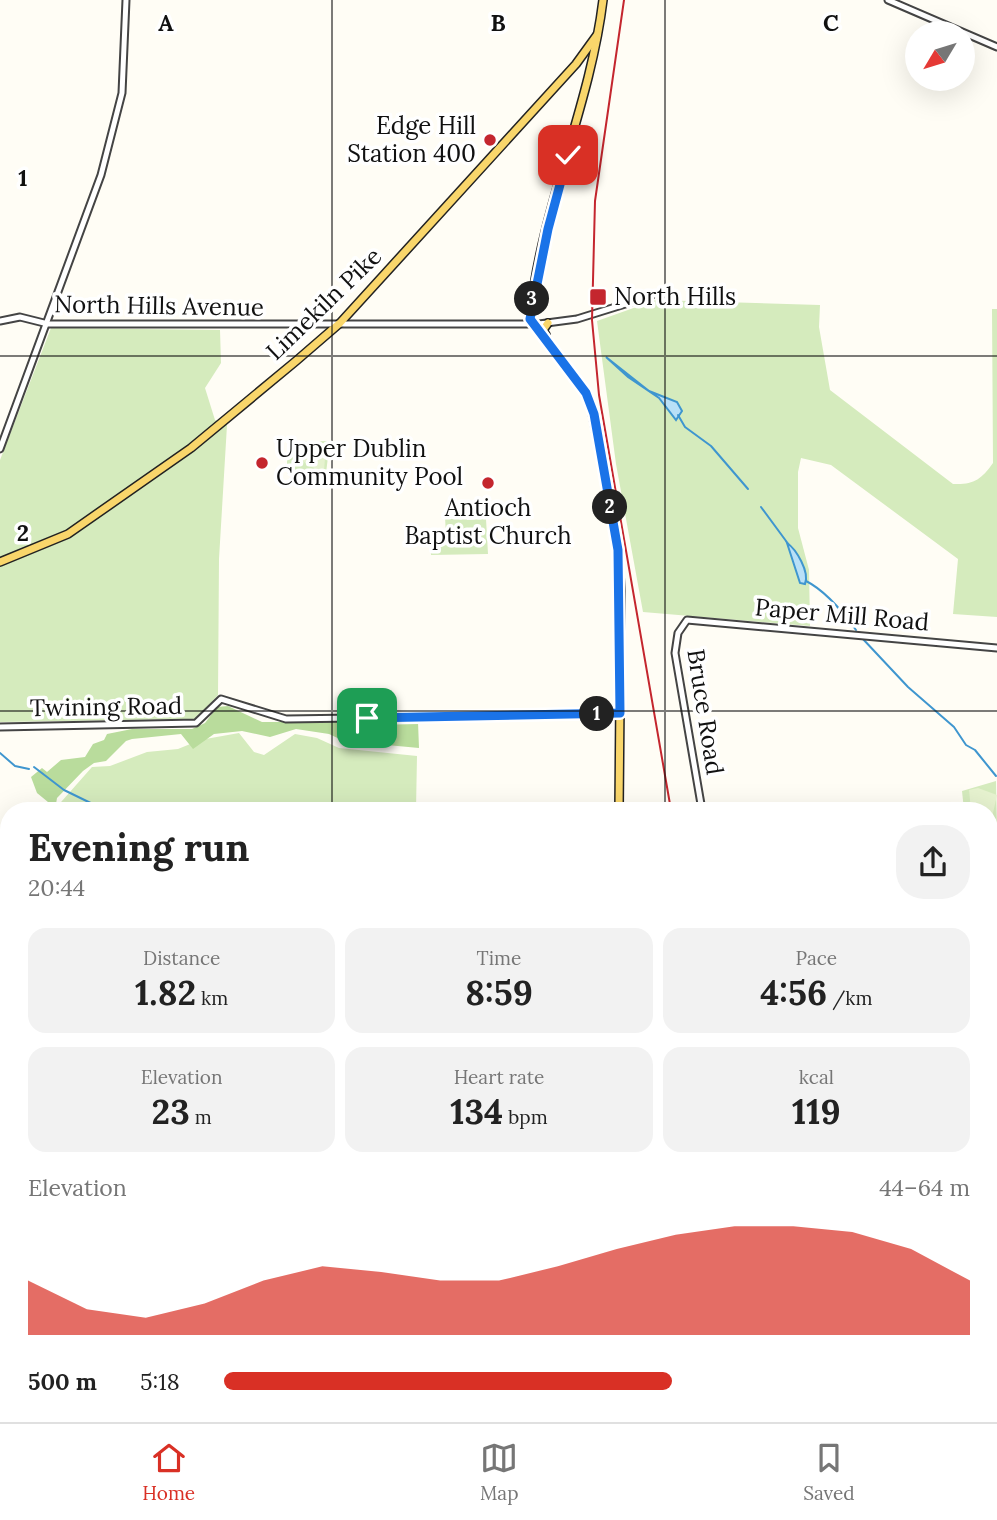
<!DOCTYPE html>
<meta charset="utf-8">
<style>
body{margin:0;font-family:Lora,serif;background:#f2f2f2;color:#222;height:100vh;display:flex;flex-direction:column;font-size:26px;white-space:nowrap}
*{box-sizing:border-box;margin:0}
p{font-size:23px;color:#767676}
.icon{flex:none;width:38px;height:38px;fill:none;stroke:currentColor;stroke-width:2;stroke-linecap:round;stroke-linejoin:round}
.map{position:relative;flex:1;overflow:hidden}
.drawer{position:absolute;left:0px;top:802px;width:998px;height:621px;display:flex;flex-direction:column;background:#fff;border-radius:28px 28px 0 0;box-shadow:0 7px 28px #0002}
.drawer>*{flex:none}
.needle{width:46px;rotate:232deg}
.tools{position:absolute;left:905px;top:21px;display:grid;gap:14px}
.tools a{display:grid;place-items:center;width:70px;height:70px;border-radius:50%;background:#fff;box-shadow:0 7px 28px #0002;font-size:35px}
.pin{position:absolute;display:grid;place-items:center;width:60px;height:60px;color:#fff;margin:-30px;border-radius:14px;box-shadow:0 4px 10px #0006}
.km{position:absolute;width:35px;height:35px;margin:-18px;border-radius:50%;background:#222;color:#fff;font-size:19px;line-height:35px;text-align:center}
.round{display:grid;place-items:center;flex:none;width:74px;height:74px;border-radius:28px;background:#f2f2f2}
.summary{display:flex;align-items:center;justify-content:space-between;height:119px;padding:0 28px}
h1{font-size:38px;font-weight:700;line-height:52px}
.figures{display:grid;grid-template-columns:repeat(3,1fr);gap:10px;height:119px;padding:7px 28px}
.figures div{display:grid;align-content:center;border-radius:18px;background:#f2f2f2;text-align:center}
.figures b{font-size:35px;font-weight:700}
.figures small{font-size:19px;font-weight:400}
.figures p{font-size:19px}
.chart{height:196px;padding:14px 28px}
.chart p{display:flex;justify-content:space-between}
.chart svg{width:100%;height:126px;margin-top:7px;fill:#d93025;opacity:.7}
ul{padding:0 28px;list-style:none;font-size:23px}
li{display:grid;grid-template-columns:112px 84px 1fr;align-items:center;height:52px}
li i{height:18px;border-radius:9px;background:#d93025}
.tabs{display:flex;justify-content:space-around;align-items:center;height:98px;border-top:2px solid #e0e0e0;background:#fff;font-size:19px;color:#767676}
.tabs a{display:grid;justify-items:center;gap:4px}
.tabs .selected{color:#d93025}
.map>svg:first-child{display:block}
</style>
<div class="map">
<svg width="997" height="1422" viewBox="0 0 997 1422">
<rect width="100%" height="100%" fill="#fffdf5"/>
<g fill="#d5ebbd">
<path d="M 656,300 L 820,305 L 819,327 L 830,390 L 953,484 C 973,485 981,480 993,463 L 992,309 L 997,309 L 997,617 L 953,614 L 958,559 L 831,465 L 801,458 L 798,472 L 798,528 L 809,570 L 810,626 L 643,612 L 616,464 L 597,321 Z"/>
<polygon points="51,328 220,330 221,363 205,388 215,420 227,425 219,559 218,695 196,719 0,722 0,460"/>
<polygon points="330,441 326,473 287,474 287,442"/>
<polygon points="466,516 467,520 486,519 488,554 431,555 430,536 446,535 445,517"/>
<polygon points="239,733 254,752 264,755 295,734 317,738 339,748 417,756 416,810 54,810 92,767 110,766 147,752 178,749 200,740"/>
<polygon points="996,781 997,832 992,856 989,856 989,810 964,810 962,791"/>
<polygon points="9,862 9,1016 0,1012 0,872"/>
<polygon points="989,1201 997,1204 997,1422 852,1422 852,1414 989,1414"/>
</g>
<g fill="#b9dc9c">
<polygon points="228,706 262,722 418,722 419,748 344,741 329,734 296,729 270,737 242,731 214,734 193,749 181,734 132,739 126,741 106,761 94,763 83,771 57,798 55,810 45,810 48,802 37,793 31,777 42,768 47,772 61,760 85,757 93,744 104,740 107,734 132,729 192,729 205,723 217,707"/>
<polygon points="491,1414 531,1414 537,1422 496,1422"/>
<polygon points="677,1414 747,1414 757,1422 681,1422"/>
</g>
<g fill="#e6f2cf">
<path d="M 298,445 L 326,445 L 324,471 C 308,467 300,463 298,445 Z"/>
<polygon points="978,788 997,795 991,822 989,810 971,810 969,790"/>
</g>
<g fill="#b9e0f7" stroke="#3f96cf" stroke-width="2">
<polygon points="606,357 649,391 677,402 682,411 676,420 659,398 628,377"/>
<path d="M 787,543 C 796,549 810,572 805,584 L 800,583 Z"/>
</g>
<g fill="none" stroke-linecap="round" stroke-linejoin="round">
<g stroke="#3f96cf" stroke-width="2">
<polyline points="678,415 685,427 711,446 748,489"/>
<polyline points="761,507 789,545"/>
<path d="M 806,581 C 826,591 843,612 856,630"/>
<polyline points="862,638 908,687 954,727 966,745 975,750 996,776"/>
<polyline points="0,753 15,766 29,769"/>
<polyline points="34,767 64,790 105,810"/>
<polyline points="997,860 989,892 997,906"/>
<polyline points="685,1414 689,1422"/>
</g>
<defs>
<g id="minor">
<polyline points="888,0 997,47"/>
<polyline points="0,321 20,317 48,324 539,324 577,319 651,296"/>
<polyline points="0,449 101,175 122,93 126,0"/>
<polyline points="0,727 196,723 221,699 286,719 619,714"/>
<polyline points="702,810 675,653 678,633 687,620 997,648"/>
<polyline points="0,1113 9,1113"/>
<polyline points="489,1414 494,1422"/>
</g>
<g id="major">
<path d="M 603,0 C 590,107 541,208 530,316 L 532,323 L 577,379 L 591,406 L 618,550 L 621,591 L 619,810"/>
<polyline points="546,335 543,330 548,323"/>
<polyline points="0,562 68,534 191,448 296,361 340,323 576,64 597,35"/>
<polyline points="640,1422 642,1414"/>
</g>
<polyline id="highway" points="0,1414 10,1422"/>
</defs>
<use href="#minor" stroke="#444" stroke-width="9"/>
<use href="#major" stroke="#222" stroke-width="10"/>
<use href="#highway" stroke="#222" stroke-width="13"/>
<use href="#minor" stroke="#fff" stroke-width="5"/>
<use href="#major" stroke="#f9d66b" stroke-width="7"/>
<use href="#highway" stroke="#f5a25d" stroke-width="10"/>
<g stroke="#c4262e" stroke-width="2">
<polyline points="624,0 595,201 592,320 599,395 671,810"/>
<polyline points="0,1318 9,1323"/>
<polyline points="151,1414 160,1422"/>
<polyline points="775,1414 776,1422"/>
</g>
</g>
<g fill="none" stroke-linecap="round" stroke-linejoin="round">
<defs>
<polyline id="route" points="367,718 620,713 618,550 594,414 586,393 530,319 548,229 568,155"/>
</defs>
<use href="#route" stroke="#fff" stroke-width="14"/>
<use href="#route" stroke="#1a73e8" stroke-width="9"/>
</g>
<path fill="none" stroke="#111" stroke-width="2" stroke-opacity="0.55" d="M 332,0 L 332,810M 665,0 L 665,810M 0,356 L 997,356M 0,711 L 997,711M 0,1066 L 9,1066M 989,1066 L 997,1066M 332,1414 L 332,1422M 665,1414 L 665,1422"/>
<g fill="#c4262e" stroke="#fff" stroke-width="2.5">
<circle cx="490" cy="140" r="7"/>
<rect x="589" y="288" width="18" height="18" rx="3.5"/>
<circle cx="262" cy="463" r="7"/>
<circle cx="488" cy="483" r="7"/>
</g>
<g text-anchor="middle" stroke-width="7" stroke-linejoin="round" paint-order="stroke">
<g font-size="24" fill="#111" stroke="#fff" text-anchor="start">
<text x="476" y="134" text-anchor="end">Edge Hill<tspan x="476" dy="28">Station 400</tspan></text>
<text x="614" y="305">North Hills</text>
<text x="276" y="457">Upper Dublin<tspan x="276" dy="28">Community Pool</tspan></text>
<text x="488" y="516" text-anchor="middle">Antioch<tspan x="488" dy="28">Baptist Church</tspan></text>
</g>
<g font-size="24" fill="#111" stroke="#fff">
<text transform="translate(324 304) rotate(-44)" y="8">Limekiln Pike</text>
<text transform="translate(159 306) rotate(1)" y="8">North Hills Avenue</text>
<text transform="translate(842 615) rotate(5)" y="8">Paper Mill Road</text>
<text transform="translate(106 707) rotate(-1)" y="8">Twining Road</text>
<text transform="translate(705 712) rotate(81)" y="8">Bruce Road</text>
</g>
</g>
<g font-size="23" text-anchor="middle" font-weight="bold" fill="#111" stroke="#fff" stroke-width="7" stroke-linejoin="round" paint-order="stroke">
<text x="166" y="31">A</text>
<text x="498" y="31">B</text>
<text x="831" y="31">C</text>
<text x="23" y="186">1</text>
<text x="23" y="541">2</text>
</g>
</svg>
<div class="tools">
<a><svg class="needle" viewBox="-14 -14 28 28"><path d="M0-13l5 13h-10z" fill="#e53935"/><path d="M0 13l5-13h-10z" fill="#767676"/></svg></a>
</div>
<div class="pin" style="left:367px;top:718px;background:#1e9e55"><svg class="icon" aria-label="arrive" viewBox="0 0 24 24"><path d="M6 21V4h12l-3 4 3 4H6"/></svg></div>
<div class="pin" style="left:568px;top:155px;background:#d93025"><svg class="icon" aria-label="check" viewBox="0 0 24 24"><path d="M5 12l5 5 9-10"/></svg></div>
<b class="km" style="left:597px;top:714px">1</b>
<b class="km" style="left:610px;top:507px">2</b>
<b class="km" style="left:532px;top:299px">3</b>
<section class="drawer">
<div class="summary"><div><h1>Evening run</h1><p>20:44</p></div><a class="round"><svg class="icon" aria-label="share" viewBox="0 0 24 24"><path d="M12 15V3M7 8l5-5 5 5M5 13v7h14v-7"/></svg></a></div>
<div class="figures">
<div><p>Distance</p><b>1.82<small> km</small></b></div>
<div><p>Time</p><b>8:59</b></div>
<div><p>Pace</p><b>4:56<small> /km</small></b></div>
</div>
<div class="figures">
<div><p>Elevation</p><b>23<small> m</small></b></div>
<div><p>Heart rate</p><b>134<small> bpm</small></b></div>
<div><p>kcal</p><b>119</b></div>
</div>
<div class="chart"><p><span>Elevation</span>44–64 m</p>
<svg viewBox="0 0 160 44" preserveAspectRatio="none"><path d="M0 44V25L10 35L20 38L30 33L40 25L50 20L60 22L70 25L80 25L90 20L100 14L110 9L120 6L130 6L140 8L150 14L160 25V44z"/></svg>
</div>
<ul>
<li><b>500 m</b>5:18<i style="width:60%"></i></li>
</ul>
</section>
</div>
<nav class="tabs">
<a class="selected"><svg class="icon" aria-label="home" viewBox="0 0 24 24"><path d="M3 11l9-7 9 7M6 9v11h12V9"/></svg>Home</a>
<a><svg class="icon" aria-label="map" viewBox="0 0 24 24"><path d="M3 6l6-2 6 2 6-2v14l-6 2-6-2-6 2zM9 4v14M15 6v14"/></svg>Map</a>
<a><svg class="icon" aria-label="saved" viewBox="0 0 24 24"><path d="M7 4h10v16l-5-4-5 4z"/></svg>Saved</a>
</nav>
